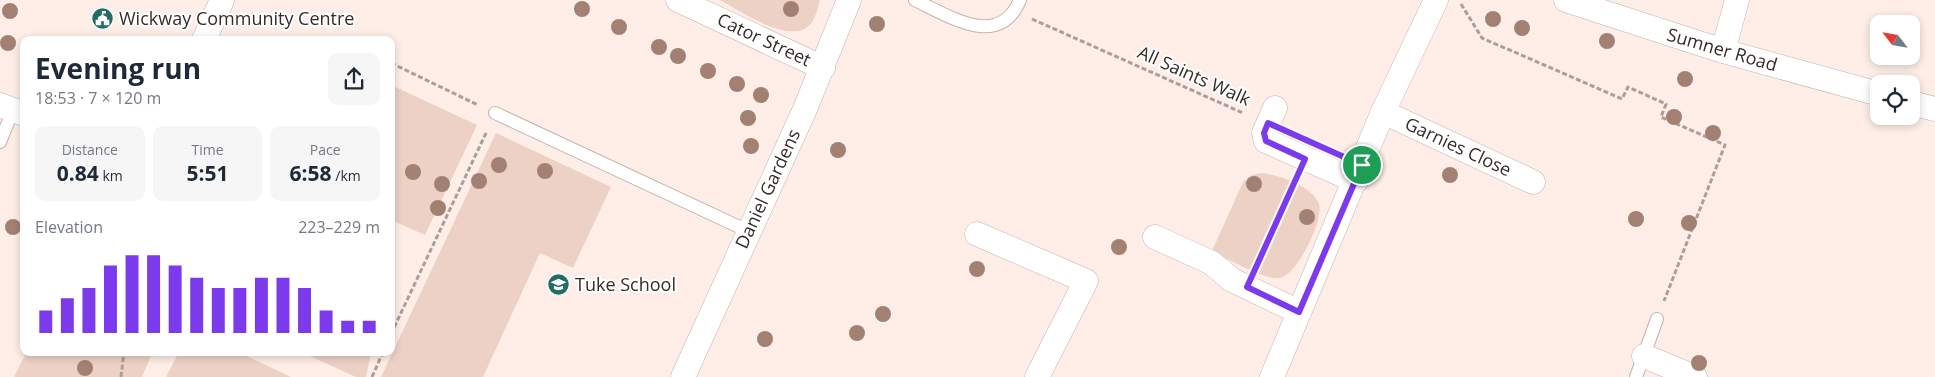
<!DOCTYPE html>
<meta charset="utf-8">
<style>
body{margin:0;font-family:"Open Sans",sans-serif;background:#f6f6f7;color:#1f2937;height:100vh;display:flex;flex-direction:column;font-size:19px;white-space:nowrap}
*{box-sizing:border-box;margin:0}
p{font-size:16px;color:#747a83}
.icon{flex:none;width:28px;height:28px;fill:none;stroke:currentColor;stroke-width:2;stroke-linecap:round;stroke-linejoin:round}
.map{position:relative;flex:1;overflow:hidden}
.details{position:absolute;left:20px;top:36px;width:375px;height:320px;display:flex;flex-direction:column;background:#fff;border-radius:10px;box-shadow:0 2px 8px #0003}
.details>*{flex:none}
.needle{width:32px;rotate:301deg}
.controls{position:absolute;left:1870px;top:15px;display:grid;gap:10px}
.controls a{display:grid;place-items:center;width:50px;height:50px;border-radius:10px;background:#fff;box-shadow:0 2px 8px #0003;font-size:25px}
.pin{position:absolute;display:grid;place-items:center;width:42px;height:42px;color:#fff;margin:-21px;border:2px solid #fff;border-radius:50%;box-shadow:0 1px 5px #0007}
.round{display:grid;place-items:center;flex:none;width:52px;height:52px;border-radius:10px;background:#f6f6f7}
.head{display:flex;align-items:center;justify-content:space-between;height:85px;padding:0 15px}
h1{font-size:28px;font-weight:700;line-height:38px}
.figures{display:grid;grid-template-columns:repeat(3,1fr);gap:8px;height:85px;padding:5px 15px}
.figures div{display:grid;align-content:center;border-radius:10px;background:#f6f6f7;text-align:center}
.figures b{font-size:21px;font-weight:700}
.figures small{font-size:14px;font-weight:400}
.figures p{font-size:14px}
.chart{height:140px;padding:10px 15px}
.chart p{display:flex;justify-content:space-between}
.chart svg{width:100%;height:90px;margin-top:5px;stroke:#7c3aed;stroke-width:6}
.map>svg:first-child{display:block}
</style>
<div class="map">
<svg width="1935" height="377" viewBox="0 0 1935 377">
<rect width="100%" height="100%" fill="#feeee7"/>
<g fill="#edd1c5">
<path d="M 720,0 L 820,0 C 818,7 816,16 812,22 C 794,49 739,10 720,0 Z"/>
<polygon points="391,85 477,125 425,235 391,220"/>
<polygon points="496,133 611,187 573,268 540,253 483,377 381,377"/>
<path d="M 1260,173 C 1277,174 1313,186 1319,204 C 1324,220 1298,274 1280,278 C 1265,281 1227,258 1212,251 L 1243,182 L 1252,175 Z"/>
<polygon points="179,352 240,353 291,377 166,377"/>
<polygon points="26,353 26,352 152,353 142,377 14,377"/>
<polygon points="303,353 371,353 366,377 356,377"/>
</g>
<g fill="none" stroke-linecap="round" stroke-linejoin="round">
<defs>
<g id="lane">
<path d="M 915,0 C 949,16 999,50 1020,0"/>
<polyline points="495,113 748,231"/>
<polyline points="0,142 13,110"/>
<polyline points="1636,377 1657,319"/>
</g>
<g id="street">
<polyline points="678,0 823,68"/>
<polyline points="1566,0 1723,51 1879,94"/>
<polyline points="204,40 222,0"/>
<polyline points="1723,51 1737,0"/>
<polyline points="1911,103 1935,109"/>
<polyline points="0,105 24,114"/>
<polyline points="1275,108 1264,133 1266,141 1356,181"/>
<polyline points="1383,112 1533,182"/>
<polyline points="977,234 1086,281 1037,377"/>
<polyline points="1155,237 1212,263 1232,280 1299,312"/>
<polyline points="1644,356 1695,377"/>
<polyline points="683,377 805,109 849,0"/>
<polyline points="1272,377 1383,112 1436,0"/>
</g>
</defs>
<use href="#lane" stroke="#c5b2ab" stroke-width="14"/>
<use href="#street" stroke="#c5b2ab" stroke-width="25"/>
<g stroke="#ab9f99" stroke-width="3" stroke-dasharray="5 2.5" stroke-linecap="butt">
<polyline points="1461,4 1482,38 1622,99 1628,87 1666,104 1661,117 1725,145 1664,301"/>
<polyline points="1032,19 1243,113"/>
<polyline points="340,38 345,40"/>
<polyline points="391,63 478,105"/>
<polyline points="1258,264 1294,183"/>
<polyline points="391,334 487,131"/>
<polyline points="121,377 124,352"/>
<polyline points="372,377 383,352"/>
</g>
<use href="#lane" stroke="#fff" stroke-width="12"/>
<use href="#street" stroke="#fff" stroke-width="24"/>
</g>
<g fill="#a38172">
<circle cx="582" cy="9" r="8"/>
<circle cx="791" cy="9" r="8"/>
<circle cx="10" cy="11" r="8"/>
<circle cx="1493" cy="19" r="8"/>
<circle cx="877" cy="24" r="8"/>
<circle cx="619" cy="27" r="8"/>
<circle cx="1522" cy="28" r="8"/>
<circle cx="1607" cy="41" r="8"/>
<circle cx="8" cy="43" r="8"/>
<circle cx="659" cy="47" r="8"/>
<circle cx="678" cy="56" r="8"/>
<circle cx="708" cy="71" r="8"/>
<circle cx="1685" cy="79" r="8"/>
<circle cx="737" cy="84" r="8"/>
<circle cx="761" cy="95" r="8"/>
<circle cx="1674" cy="117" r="8"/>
<circle cx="748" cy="118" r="8"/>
<circle cx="1713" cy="133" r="8"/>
<circle cx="751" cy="146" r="8"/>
<circle cx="838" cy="150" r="8"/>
<circle cx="499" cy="165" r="8"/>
<circle cx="545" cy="171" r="8"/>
<circle cx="413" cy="172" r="8"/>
<circle cx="1450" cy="175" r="8"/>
<circle cx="479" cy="181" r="8"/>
<circle cx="442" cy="184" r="8"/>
<circle cx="1254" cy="184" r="8"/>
<circle cx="438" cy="208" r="8"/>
<circle cx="1307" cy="217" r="8"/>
<circle cx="1636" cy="219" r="8"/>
<circle cx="1689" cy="223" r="8"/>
<circle cx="13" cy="227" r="8"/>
<circle cx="1119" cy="247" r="8"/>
<circle cx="977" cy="269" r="8"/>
<circle cx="883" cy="314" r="8"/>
<circle cx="857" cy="333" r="8"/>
<circle cx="765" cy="339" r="8"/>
<circle cx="1699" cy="363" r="8"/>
<circle cx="85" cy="368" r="8"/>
</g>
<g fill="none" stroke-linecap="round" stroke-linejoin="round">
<defs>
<polygon id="route" points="1268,123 1362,165 1299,312 1247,287 1305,159 1266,141 1264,133"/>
</defs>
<use href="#route" stroke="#fff" stroke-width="10"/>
<use href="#route" stroke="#7c3aed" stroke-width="6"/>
</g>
<defs>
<symbol id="civic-disc" viewBox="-11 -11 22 22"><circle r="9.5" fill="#236c65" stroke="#fff"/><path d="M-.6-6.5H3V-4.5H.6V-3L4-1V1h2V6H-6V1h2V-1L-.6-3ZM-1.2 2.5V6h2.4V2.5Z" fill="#fff"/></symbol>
<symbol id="school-disc" viewBox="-11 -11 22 22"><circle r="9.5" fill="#236c65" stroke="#fff"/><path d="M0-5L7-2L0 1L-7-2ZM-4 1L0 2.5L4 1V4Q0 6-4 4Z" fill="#fff"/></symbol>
</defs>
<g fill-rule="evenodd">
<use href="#civic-disc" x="90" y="6" width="25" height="25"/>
<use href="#school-disc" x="546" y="272" width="25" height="25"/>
</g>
<g text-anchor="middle" stroke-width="4" stroke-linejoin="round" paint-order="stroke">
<g font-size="18" fill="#342c29" stroke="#fff" text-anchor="start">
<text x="119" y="25">Wickway Community Centre</text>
<text x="575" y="291">Tuke School</text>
</g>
<g font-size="18" fill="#342c29" stroke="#fff">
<text transform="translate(764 40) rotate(25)" y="6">Cator Street</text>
<text transform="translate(1722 50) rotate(16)" y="6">Sumner Road</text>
<text transform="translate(1194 76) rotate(24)" y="6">All Saints Walk</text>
<text transform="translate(1458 147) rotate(25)" y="6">Garnies Close</text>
<text transform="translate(768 189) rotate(-65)" y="6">Daniel Gardens</text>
</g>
</g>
</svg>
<div class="controls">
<a><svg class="needle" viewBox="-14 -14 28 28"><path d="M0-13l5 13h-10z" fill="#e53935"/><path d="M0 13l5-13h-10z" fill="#747a83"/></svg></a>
<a><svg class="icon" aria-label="locate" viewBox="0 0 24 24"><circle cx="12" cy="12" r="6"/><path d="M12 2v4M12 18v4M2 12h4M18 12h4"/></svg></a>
</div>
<div class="pin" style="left:1362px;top:165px;background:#1e9e55"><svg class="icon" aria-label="arrive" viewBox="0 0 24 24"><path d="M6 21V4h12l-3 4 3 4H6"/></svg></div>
<section class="details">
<div class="head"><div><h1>Evening run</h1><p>18:53 · 7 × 120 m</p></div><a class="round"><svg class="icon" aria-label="share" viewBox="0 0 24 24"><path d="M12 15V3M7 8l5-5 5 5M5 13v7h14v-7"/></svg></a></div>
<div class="figures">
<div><p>Distance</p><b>0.84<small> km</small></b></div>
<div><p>Time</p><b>5:51</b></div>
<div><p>Pace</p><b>6:58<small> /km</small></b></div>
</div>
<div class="chart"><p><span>Elevation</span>223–229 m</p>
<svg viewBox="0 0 160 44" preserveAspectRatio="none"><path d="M5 44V33M15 44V27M25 44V22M35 44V11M45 44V6M55 44V6M65 44V11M75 44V17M85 44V22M95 44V22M105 44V17M115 44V17M125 44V22M135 44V33M145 44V38M155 44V38"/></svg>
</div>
</section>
</div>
